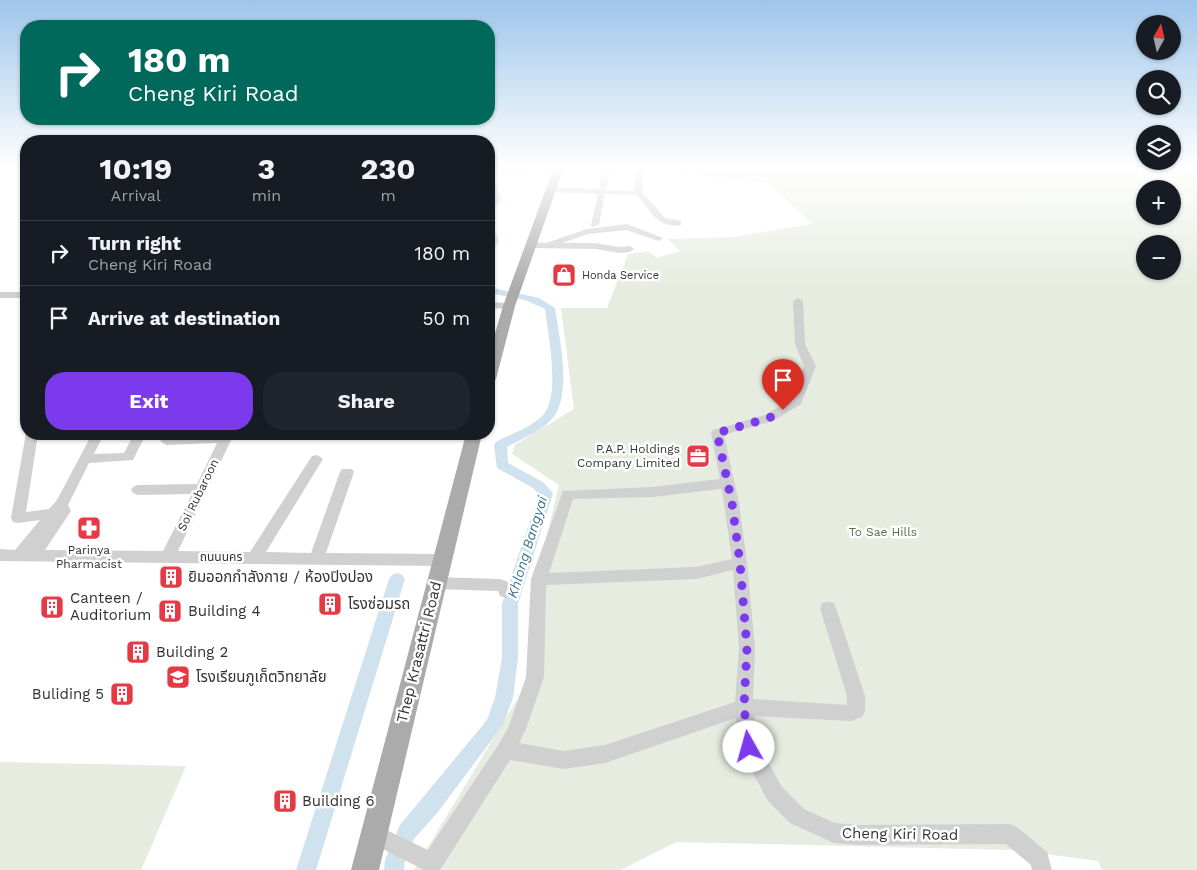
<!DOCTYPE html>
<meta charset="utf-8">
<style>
:root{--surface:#171b24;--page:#20242c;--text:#f1f3f6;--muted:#9ea1a6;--line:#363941;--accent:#7c3aed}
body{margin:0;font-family:"Work Sans","Noto Sans Thai",sans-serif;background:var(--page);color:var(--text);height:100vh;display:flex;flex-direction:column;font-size:19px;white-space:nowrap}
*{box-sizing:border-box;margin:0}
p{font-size:16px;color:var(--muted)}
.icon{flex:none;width:28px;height:28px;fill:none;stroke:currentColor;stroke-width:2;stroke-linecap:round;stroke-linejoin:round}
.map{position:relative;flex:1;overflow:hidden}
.sheet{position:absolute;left:20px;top:135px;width:475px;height:305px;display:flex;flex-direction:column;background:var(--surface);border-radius:20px;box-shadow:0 1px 4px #0004}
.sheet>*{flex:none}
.guide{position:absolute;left:20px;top:20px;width:475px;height:105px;border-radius:20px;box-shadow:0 1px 4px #0004;background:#00695c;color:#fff;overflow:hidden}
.needle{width:32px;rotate:8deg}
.fabs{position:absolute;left:1136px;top:15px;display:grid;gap:10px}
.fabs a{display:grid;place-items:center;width:45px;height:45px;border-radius:50%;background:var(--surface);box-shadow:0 1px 4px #0004;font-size:25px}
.pin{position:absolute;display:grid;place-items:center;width:42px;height:42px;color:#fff;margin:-51px -21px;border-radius:50% 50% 50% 0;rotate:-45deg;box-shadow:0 0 5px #0007}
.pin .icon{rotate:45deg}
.me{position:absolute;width:55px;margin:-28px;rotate:353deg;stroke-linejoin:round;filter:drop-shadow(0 0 4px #0008)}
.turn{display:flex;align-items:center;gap:18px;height:105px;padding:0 25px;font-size:22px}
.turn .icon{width:65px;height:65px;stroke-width:2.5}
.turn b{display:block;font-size:35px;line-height:42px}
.eta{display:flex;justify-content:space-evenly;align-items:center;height:85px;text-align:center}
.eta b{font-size:30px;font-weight:700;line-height:35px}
.cta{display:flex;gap:10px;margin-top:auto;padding:10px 25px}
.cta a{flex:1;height:58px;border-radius:20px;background:var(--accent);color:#fff;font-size:20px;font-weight:700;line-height:58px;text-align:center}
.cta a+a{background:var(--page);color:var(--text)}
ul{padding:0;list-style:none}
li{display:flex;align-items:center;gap:15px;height:65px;padding:0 25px;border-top:1px solid var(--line)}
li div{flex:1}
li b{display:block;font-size:19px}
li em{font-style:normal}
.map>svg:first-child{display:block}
.green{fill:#e6ecdf;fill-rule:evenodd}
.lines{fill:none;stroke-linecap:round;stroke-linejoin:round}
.canal{fill:#cfe2ee;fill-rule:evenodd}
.minor{fill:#d0d0d0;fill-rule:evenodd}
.major{fill:#ababab;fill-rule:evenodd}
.route{stroke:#7c3aed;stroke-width:9;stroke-dasharray:0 16.2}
.labels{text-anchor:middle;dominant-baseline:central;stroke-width:5;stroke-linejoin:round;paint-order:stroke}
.far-poi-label{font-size:11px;fill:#333;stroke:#fff;text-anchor:start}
.poi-label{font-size:12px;fill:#333;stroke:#fff;text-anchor:end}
.street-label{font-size:12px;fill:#333;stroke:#fff}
.park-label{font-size:12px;fill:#56703f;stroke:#fff}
.water-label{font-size:14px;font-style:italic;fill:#3f7597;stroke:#fff}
.near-poi-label{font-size:15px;fill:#333;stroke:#fff;text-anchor:start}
.near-street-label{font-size:15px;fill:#333;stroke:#fff}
</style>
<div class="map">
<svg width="1197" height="870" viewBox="0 0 1197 870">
<rect width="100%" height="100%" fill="#fff"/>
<path class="green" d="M 672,167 L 1197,167 L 1197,870 L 1102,870 L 1098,861 L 1014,850 L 676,842 L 621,870 L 414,870 L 527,683 L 535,584 L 559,485 L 512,454 L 515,445 L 574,409 L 561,308 L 607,308 L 628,254 L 648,251 L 657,258 L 680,251 L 668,239 L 733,237 L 813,224 L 768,183 L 665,172 ZM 1145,189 L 1172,189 L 1172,216 L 1145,216 ZM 1145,244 L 1172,244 L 1172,271 L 1145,271 Z
M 0,762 L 186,766 L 141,870 L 0,870 Z"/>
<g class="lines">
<path class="canal" d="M 489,168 L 495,172 L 494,180 L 502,200 L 489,212 L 489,205 L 494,200 L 489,186 Z
M 489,230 L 495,233 L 499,241 L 492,250 L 489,251 L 491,241 Z
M 489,287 L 539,298 L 555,308 C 559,338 574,398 550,421 C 539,433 521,439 507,447 L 508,463 L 543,482 L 553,493 L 518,604 L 518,658 L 513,698 L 503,725 L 437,813 L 414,839 L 405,860 L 404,870 L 384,870 L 385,860 L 400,825 L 487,720 L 495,698 L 502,658 L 502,604 L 539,494 L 533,488 L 497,468 L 494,445 L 496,442 C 510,434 531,428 543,415 C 561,396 548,334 545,309 L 525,300 L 489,293 Z
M 397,573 L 402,575 L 405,579 L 316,870 L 296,870 L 389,579 L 392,575 Z"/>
<path class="minor" d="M 489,167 L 562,167 L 563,168 L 559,170 L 489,171 Z
M 603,167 L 611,167 L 606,190 L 635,191 L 635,167 L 643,167 L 643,193 L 665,218 L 681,221 L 681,225 C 659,229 649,210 637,195 L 605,194 L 599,225 L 592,227 L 591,225 L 598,194 L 552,192 L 548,190 L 552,188 L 599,189 Z
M 627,224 L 663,238 L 659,241 L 626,230 L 588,234 L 562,243 L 596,243 L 619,247 L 630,246 L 634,249 L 630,252 L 619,253 L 596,249 L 530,248 L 526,245 L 530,242 L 546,243 L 587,229 Z
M 0,292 L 26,292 L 26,298 L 0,298 Z
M 798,298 L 803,301 L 805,344 L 816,366 L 801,404 L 773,421 L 724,435 L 739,503 L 747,563 L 755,648 L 753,699 L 847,705 L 847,696 L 820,608 L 822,603 L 828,602 L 834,603 L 836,608 L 865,696 L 865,711 L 862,717 L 851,721 L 754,716 L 758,745 L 782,787 L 804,809 L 835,823 L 860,825 L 1010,824 L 1017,827 L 1047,852 L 1052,870 L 1032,870 L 1031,865 L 1006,844 L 860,845 L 834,843 L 790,823 L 768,801 L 742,753 L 740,747 L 736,718 L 605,763 L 564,769 L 510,760 L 440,870 L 424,870 L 367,841 L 364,834 L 367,827 L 374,824 L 428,850 L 499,744 L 509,726 L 526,677 L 531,579 L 563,491 L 653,487 L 720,479 L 711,433 L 713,430 L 765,415 L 792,399 L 804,366 L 795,344 L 793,301 ZM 720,489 L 722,490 L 732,559 L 696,567 L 549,573 L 573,499 L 653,497 ZM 733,570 L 739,648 L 735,702 L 605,745 L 564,751 L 519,743 L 526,729 L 544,677 L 546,585 L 696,579 Z
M 489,302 L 509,303 L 514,306 L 509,309 L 489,308 Z
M 26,433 L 38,434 L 26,512 L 49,509 L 57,500 L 92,434 L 104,434 L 94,454 L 124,453 L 134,434 L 146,434 L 133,460 L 89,463 L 68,505 L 71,511 L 45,550 L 163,551 L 192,494 L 138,495 L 133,493 L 131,490 L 133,487 L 138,485 L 197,484 L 217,443 L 166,445 L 160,441 L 166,437 L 234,434 L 178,551 L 250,552 L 312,456 L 317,455 L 323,459 L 266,552 L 311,553 L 340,472 L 342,469 L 352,469 L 354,472 L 326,553 L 441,554 L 446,556 L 448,560 L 446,564 L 441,566 L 0,561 L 0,549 L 15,550 L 40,520 L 18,523 L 13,522 L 11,518 Z
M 435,577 L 500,579 L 509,582 L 514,592 L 512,596 L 506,598 L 500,596 L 498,591 L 435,589 L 430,587 L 427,583 L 430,579 Z"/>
<path class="major" d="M 554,167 L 564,167 L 515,306 L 496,379 L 494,382 L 489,383 L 489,354 L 503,306 Z
M 466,434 L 482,434 L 379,870 L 351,870 Z"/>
</g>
<linearGradient id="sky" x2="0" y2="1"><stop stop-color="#9ec6ea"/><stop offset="0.58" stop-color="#fff"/><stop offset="1" stop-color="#fff" stop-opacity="0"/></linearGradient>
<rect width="1197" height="289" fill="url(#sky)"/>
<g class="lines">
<path class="route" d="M 749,747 L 744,707 L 747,648 L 740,563 L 732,503 L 717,433 L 769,418 L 783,410"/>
</g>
<defs>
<g id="shop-square" transform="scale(1.25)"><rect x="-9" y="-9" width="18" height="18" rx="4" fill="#e63946" stroke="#fff"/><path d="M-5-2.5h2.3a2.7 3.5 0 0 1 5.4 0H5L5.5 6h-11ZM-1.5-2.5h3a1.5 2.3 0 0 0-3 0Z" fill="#fff"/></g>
<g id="office-square" transform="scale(1.25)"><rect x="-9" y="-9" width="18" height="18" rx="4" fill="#e63946" stroke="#fff"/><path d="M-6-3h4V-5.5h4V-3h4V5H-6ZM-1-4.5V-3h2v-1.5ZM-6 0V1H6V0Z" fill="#fff"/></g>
<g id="pharmacy-square" transform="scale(1.25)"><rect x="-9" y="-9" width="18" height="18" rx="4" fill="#e63946" stroke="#fff"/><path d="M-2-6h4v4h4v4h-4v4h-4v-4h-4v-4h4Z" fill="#fff"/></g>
<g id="building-square" transform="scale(1.25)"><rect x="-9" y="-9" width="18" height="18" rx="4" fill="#e63946" stroke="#fff"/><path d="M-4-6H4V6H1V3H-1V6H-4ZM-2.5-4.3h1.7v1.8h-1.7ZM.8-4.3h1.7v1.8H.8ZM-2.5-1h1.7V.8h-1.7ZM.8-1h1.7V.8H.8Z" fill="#fff"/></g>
<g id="school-square" transform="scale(1.25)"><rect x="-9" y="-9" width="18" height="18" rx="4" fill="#e63946" stroke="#fff"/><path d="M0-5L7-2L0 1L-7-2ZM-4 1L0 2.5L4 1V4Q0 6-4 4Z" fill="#fff"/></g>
</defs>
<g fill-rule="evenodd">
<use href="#shop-square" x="564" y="275"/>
<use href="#office-square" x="698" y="456"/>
<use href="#pharmacy-square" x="89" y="528"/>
<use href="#building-square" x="171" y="577"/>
<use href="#building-square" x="330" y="604"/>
<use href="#building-square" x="52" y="607"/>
<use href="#building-square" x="170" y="611"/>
<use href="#building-square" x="138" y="652"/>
<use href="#school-square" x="178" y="677"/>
<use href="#building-square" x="122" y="694"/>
<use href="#building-square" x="285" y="801"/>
</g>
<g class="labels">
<g class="far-poi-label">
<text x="582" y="275">Honda Service</text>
</g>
<g class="poi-label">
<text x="680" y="449">P.A.P. Holdings<tspan x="680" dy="14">Company Limited</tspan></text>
<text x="89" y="550" text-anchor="middle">Parinya<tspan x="89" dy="14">Pharmacist</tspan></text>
</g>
<g class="street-label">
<text transform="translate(198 495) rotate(-64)">Soi Rubaroon</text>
<text x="221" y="557">ถนนนคร</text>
</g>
<g class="park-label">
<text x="883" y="532">To Sae Hills</text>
</g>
<g class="water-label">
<text transform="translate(527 547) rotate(-73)">Khlong Bangyai</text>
</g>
<g class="near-poi-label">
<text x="188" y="577">ยิมออกกำลังกาย / ห้องปิงปอง</text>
<text x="70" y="598">Canteen /<tspan x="70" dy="17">Auditorium</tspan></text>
<text x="348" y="604">โรงซ่อมรถ</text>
<text x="188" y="611">Building 4</text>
<text x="156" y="652">Building 2</text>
<text x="196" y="677">โรงเรียนภูเก็ตวิทยาลัย</text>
<text x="104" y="694" text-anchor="end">Buliding 5</text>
<text x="302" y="801">Building 6</text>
</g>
<g class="near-street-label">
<text transform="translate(419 652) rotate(-76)">Thep Krasattri Road</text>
<text transform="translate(900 834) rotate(1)">Cheng Kiri Road</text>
</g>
</g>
</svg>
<div class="fabs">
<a><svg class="needle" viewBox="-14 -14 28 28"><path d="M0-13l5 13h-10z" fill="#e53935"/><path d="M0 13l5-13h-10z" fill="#9ea1a6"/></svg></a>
<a><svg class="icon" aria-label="search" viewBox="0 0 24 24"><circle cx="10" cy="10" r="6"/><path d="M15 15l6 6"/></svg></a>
<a><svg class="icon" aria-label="layers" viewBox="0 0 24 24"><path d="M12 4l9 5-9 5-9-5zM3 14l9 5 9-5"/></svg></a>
<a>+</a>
<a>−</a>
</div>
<div class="pin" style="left:783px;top:410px;background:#d93025"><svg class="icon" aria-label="arrive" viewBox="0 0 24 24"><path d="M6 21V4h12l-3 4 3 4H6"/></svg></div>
<svg class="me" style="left:749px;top:747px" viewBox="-20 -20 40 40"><circle r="19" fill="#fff"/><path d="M0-13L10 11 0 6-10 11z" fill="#7c3aed"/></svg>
<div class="guide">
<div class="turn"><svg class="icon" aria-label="right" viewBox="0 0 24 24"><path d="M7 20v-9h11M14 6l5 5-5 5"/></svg><div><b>180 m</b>Cheng Kiri Road</div></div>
</div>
<section class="sheet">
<div class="eta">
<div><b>10:19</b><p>Arrival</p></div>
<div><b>3</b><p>min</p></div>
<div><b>230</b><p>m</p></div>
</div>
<ul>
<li><svg class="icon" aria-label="right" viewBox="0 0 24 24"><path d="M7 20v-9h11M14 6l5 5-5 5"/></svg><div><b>Turn right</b><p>Cheng Kiri Road</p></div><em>180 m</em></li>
<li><svg class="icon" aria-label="arrive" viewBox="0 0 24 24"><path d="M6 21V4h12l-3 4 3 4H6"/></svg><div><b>Arrive at destination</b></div><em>50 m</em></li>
</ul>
<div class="cta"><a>Exit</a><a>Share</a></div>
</section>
</div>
